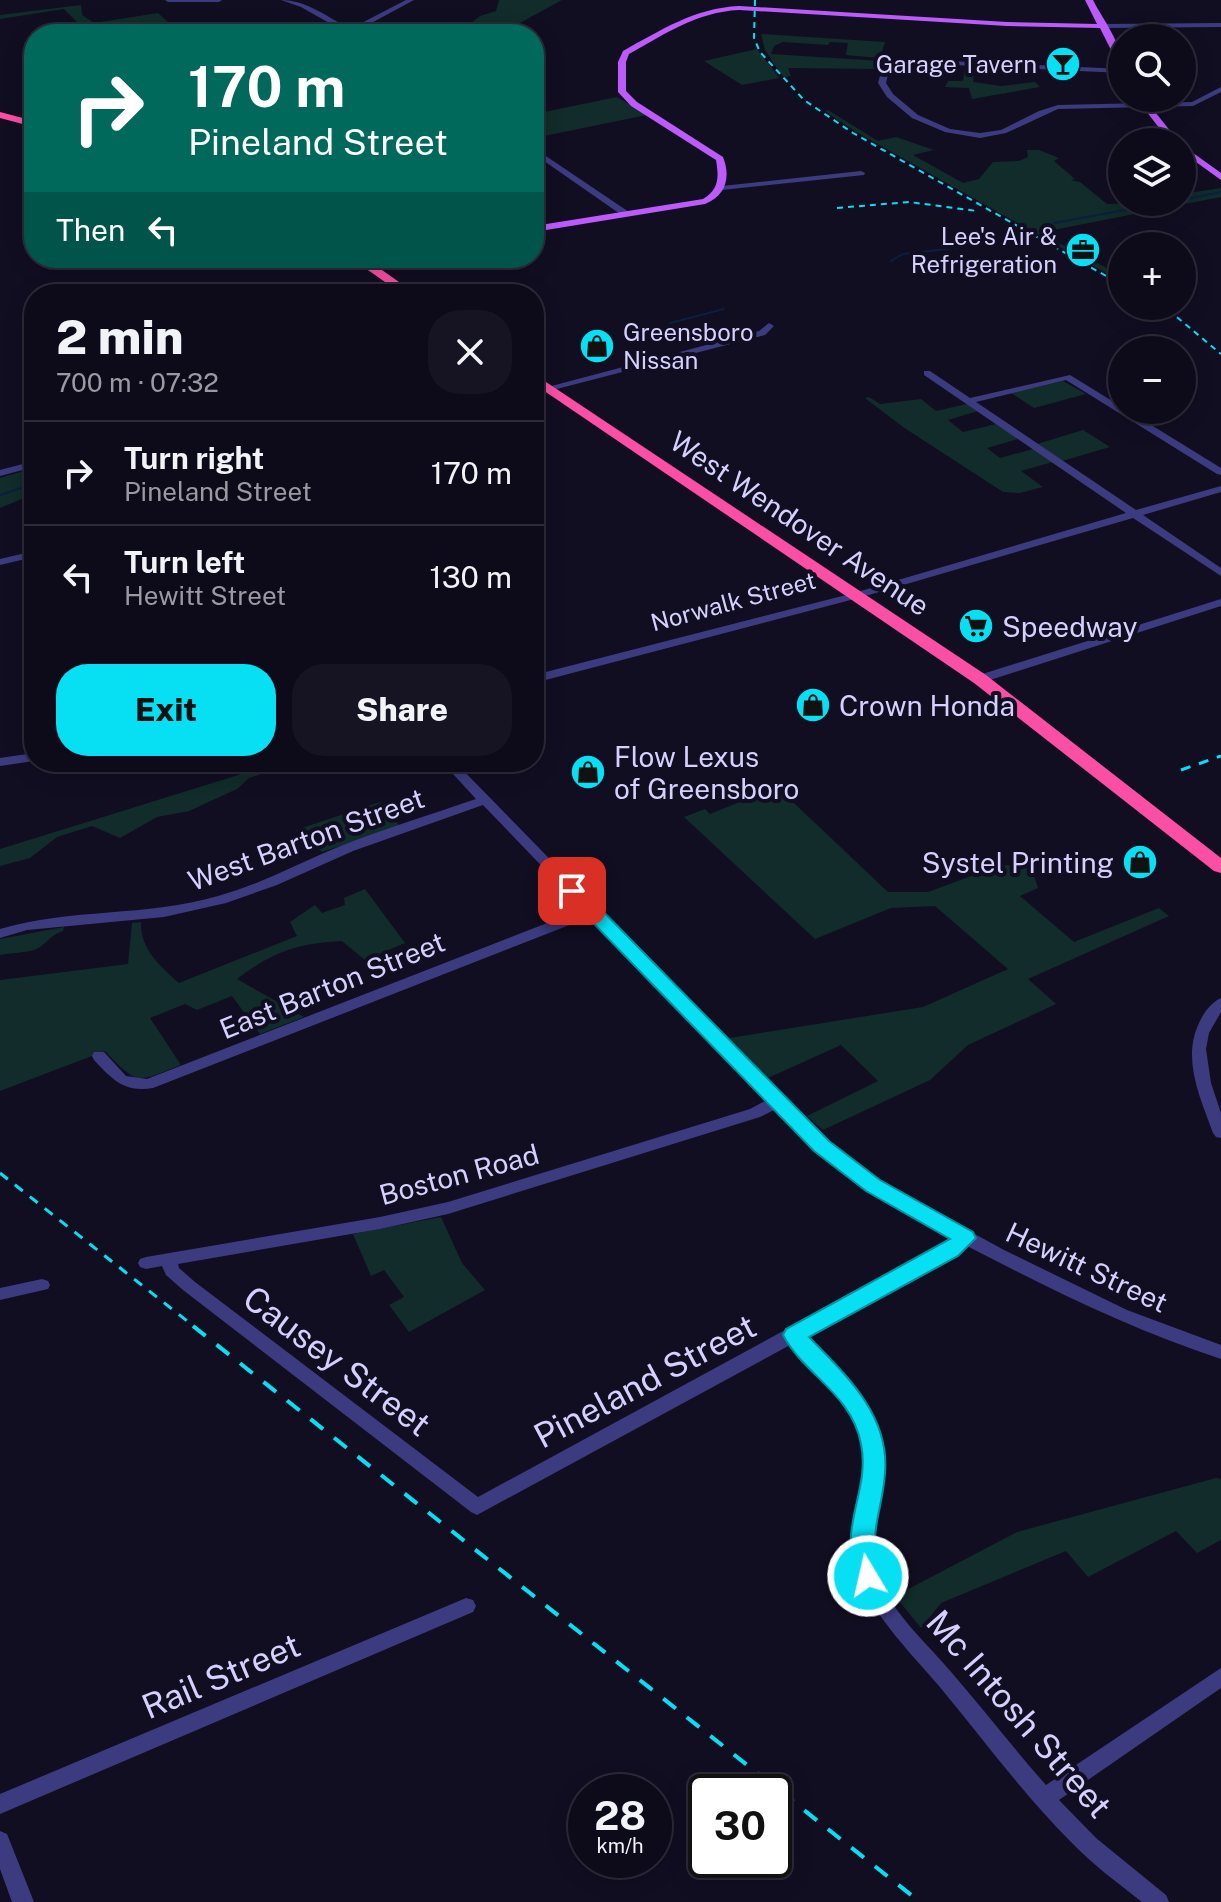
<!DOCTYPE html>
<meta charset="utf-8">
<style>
:root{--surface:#0d0a1a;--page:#161323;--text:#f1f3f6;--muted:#9a9aa2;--line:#2d2b39;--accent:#07e0f3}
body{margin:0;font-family:"Public Sans",sans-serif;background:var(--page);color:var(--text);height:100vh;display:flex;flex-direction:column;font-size:30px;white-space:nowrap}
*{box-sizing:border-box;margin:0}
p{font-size:26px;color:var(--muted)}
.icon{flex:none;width:44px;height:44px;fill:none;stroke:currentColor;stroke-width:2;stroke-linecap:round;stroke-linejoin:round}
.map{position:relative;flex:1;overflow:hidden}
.side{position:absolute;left:24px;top:284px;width:520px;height:488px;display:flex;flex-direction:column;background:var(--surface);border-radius:32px;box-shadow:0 4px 20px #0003,0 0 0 2px var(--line)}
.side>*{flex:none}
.hud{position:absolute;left:24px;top:24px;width:520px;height:244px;border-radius:32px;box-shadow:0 4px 20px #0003,0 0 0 2px var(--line);background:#00695c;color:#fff;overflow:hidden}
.fabs{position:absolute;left:1108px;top:24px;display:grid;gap:16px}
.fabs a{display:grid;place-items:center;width:88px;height:88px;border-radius:50%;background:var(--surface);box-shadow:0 4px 20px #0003,0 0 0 2px var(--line);font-size:40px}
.speed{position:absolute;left:568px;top:1774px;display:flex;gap:16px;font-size:40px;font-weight:700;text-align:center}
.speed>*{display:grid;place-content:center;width:104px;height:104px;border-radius:50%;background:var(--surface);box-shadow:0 4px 20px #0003,0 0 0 2px var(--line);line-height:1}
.speed small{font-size:20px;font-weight:400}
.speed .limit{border:4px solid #111;border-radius:12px;background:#fff;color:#111}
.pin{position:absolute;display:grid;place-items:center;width:68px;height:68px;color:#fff;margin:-34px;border-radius:16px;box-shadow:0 4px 12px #0006}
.me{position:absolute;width:88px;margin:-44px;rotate:351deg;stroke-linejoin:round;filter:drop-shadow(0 0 6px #0008)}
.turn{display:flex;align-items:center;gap:28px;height:168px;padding:0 32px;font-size:36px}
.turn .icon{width:104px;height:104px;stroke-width:2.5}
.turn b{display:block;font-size:56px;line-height:68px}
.then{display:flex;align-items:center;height:76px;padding:0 32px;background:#0003;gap:16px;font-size:30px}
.round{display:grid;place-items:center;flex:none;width:84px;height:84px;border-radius:32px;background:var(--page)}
.head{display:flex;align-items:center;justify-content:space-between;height:136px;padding:0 32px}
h1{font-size:48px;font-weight:800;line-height:60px}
.primary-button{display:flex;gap:16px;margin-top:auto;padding:16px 32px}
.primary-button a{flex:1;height:92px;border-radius:32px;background:var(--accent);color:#111;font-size:32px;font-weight:800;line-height:92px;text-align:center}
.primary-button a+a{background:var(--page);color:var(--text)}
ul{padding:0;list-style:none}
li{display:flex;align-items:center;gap:24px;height:104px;padding:0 32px;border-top:2px solid var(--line)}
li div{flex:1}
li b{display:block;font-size:30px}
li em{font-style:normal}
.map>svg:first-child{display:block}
.green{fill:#112c2a}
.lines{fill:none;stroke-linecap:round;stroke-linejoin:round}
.stream{stroke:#0b1f3e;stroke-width:2}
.minor{fill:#3c3b7f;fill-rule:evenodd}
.major{fill:#bc5bfa;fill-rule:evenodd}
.highway{fill:#fa4fa4;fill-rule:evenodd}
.rail-far2{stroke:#07e0f3;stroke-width:2;stroke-dasharray:6 5;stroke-linecap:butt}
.rail-far1{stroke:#07e0f3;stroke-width:3;stroke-dasharray:10 9;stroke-linecap:butt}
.rail{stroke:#07e0f3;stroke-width:4;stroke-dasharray:16 14;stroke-linecap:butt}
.route{fill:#07e0f3;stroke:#05929e;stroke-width:2}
.labels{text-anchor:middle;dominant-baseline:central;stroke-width:8;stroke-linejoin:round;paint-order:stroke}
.far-poi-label{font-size:24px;fill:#d5d0fe;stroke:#110e22;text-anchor:end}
.far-street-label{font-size:24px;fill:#d5d0fe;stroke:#110e22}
.street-label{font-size:28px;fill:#d5d0fe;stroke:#110e22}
.poi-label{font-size:28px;fill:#d5d0fe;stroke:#110e22;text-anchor:start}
.near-street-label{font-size:34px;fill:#d5d0fe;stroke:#110e22}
</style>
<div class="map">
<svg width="1221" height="1902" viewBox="0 0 1221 1902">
<rect width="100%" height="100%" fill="#110e22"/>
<path class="green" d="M 499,0 L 562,0 L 518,24 L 523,34 L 467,34 L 468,26 L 480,16 L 496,11 Z
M 81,5 L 82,15 L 94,23 L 158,13 L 172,26 L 200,22 L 211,34 L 93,34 L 93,30 L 81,26 L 64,9 L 0,19 L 0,15 Z
M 761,34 L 885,42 L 880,58 L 846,55 L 848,43 L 830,42 L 828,45 L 783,42 L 774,46 L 771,54 L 881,61 L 879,69 L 788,68 L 791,76 L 783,77 L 765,50 Z
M 757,49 L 779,78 L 742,85 L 704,61 Z
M 965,67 L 975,67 L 973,82 L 1001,86 L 1035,82 L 1040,87 L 972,99 L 969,88 L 945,87 L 948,81 L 963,81 Z
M 617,97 L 647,115 L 534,138 L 534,114 Z
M 828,110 L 878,141 L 896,137 L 934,150 L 913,155 L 963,183 L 979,179 L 993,162 L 1019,161 L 1028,157 L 1027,150 L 1039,150 L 1059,158 L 1054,161 L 1075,179 L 1071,180 L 1080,182 L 1107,204 L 1182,202 L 1182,194 L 1221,188 L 1221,197 L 1053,230 L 1051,239 L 1122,276 L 1122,282 L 853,130 L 825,111 Z
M 1063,381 L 1086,394 L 1034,408 L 1011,393 Z
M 869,397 L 880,404 L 921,399 L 936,411 L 967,404 L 978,411 L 948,420 L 963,432 L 996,424 L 1018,439 L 987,448 L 1000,458 L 1033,449 L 1053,462 L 1021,471 L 1043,487 L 1020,493 L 1003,492 L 903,427 L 865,398 Z
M 1083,430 L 1110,447 L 1062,461 L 1037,444 Z
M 34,468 L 34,494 L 0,508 L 0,478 Z
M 280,762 L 300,762 L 249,778 L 237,789 L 189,811 L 157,817 L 120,838 L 92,826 L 57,837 L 30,858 L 0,866 L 0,849 Z
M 777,787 L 888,892 L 928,892 L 998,866 L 1030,863 L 1038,888 L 1020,896 L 1074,942 L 1159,908 L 1169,916 L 1028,979 L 1056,1004 L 968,1045 L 930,1080 L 823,1130 L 807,1116 L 878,1081 L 841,1045 L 768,1078 L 729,1038 L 923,1007 L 1008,969 L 935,906 L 891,908 L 815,939 L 684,817 L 705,809 L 710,814 Z
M 380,802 L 400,826 L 322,852 L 296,830 Z
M 365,889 L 405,943 L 365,960 L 342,941 C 295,944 275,951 237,979 L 304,1017 L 260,1034 L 232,996 L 197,1010 L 185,1004 L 150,1018 L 181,1065 C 137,1082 139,1087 105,1051 L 0,1091 L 0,980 L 128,964 L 132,923 L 141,922 C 140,949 160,966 179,983 L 297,936 L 290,922 L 315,905 L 322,913 L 345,905 L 344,898 Z
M 64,927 L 63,931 C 48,936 46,946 34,950 C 24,953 11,953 0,955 L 0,939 Z
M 441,1217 L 462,1263 L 485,1290 L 409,1332 L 389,1305 L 404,1297 L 384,1270 L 371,1276 L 353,1234 Z
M 1216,1478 L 1221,1479 L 1221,1540 L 1197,1553 L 1176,1531 L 1088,1577 L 1066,1551 L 941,1603 L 921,1628 L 895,1596 L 1017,1532 Z"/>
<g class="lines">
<path class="stream" d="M 1182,200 L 1221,192
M 1054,223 L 1169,202
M 891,261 L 903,254 L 964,247 L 998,236
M 670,323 L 724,309
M 0,495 L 34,484"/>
<path class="minor" d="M 165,0 L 222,0 L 219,2 L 168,2 Z
M 281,0 C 306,0 328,17 350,29 L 406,0 L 414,0 L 351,34 L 343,34 L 345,32 L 301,7 Z
M 1221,23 L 1221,27 L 1104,28 L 1101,26 L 1104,24 Z
M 885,58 L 1122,69 L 1122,73 L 891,62 L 886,83 L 893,94 L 918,115 L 950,129 L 980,133 L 1001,130 L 1039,111 L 1058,105 L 1192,102 L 1221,87 L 1221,92 L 1193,106 L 1058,109 L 1006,133 L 980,138 L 945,132 L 912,118 L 887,97 L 878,83 Z
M 534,148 L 629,212 L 629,216 L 623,216 L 534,154 Z
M 861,171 L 865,173 L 864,175 L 722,190 L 718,188 L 722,186 Z
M 769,323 L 774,326 L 765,335 L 549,391 L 544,388 L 759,331 Z
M 924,371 L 930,371 L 970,398 L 1070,375 L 1122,407 L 1122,410 L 1127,410 L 1221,468 L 1221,475 L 1217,474 L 1066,380 L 976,402 L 1136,510 L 1221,486 L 1221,492 L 1143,515 L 1221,568 L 1221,576 L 1133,518 L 862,597 L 534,683 L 534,675 L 854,593 L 1126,513 L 924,375 Z
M 34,461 L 34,467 L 0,476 L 0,470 Z
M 34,551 L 34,557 L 0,565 L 0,559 Z
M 1221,599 L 1221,606 L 984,682 L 976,682 L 974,679 L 976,676 Z
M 34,753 L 34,761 L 0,766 L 0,758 Z
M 442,762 L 455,762 L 826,1142 L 900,1193 L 1004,1250 L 1127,1310 L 1221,1345 L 1221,1359 C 1132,1330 1050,1289 967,1246 L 956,1254 L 806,1336 C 844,1376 891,1421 881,1481 C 876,1513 865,1545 878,1577 C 893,1614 927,1643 952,1673 C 984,1710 1014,1749 1046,1785 L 1221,1668 L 1221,1688 L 1059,1800 L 1096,1838 L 1166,1895 L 1169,1902 L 1142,1902 C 1118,1883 1093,1865 1072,1843 C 1023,1794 983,1739 939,1686 C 910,1652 877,1620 860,1579 C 846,1544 860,1512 864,1477 C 871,1421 828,1381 792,1344 L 477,1515 L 471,1512 L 183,1290 L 166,1275 L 162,1266 L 146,1269 L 140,1267 L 138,1263 L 140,1259 L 146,1257 L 380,1217 L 448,1202 L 750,1109 L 767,1100 L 590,917 L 153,1088 C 124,1093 112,1079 94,1060 L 92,1056 L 94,1052 L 104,1052 L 126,1076 L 147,1079 L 583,909 L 483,805 L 353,851 L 277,885 L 226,903 L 164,917 L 27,930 L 0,938 L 0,929 C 70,908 147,917 218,896 C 262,884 301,862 343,845 C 387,828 432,814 476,799 ZM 776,1109 C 789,1122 801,1137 815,1150 C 856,1185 907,1213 954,1238 L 478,1497 L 195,1282 L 179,1268 L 178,1264 L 380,1229 L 448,1214 L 760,1117 Z
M 1221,998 L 1221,1012 L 1209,1033 L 1206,1049 L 1211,1083 L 1221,1113 L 1221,1138 L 1216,1137 L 1213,1133 C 1200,1097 1181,1058 1200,1021 C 1204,1012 1212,1002 1221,998 Z
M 42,1279 L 48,1281 L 50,1285 L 48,1289 L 0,1300 L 0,1288 Z
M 466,1598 L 473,1600 L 476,1606 L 473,1612 L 0,1814 L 0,1794 Z
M 0,1831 L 7,1834 L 34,1902 L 12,1902 L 0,1869 Z"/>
<path class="major" d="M 1085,0 L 1093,0 C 1103,20 1122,43 1122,66 L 1118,64 L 1100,28 L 1007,26 L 739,10 C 697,12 665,34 629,54 L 626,62 L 626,91 L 637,102 L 723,157 C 731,177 726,196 705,204 L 534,232 L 534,226 L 703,199 C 719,190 719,177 716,160 L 631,106 L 618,92 L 618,62 L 623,51 C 661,30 695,8 739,6 L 1007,22 L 1097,24 Z
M 1136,98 L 1144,98 L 1179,142 L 1170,142 Z
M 1182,145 L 1221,173 L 1221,180 L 1182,152 Z"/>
<path class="highway" d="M 0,112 L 34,121 L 34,127 L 0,118 Z
M 351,258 L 365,258 L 416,294 L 402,294 Z
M 534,374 L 986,675 L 1221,858 L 1221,873 L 1214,871 L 974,683 L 534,384 Z"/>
<path class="rail-far2" d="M 755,0 L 754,38 L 760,52 L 804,100 L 853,133 L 1122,285
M 837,208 L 909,202 L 977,211
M 1158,306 L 1178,318 L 1221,354"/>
<path class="rail-far1" d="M 1181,770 L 1221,756
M 0,1173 L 196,1328"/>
<path class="rail" d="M 193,1326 L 920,1902"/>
</g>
<path class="route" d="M 572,885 L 579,887 L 829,1141 L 880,1180 L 973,1232 L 976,1238 L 958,1256 L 809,1337 C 846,1375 890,1415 885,1473 C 882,1516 867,1529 881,1576 L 877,1584 L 868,1587 L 860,1584 C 834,1531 871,1493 861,1444 C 852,1394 804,1375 783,1335 L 786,1329 L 950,1239 L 866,1191 L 814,1151 L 566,895 L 564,891 Z"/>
<defs>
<g id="bar-disc" transform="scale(1.8)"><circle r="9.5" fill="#07e0f3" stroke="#110e22"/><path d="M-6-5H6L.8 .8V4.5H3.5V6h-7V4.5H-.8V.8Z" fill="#111"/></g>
<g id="office-disc" transform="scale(1.8)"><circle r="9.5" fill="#07e0f3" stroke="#110e22"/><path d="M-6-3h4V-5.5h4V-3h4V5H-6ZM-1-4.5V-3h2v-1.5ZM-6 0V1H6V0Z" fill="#111"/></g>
<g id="shop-disc" transform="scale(1.8)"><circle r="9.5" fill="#07e0f3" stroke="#110e22"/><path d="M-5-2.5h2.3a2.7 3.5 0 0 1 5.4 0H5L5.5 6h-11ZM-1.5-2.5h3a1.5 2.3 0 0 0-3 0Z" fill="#111"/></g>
<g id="supermarket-disc" transform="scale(1.8)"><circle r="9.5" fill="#07e0f3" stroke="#110e22"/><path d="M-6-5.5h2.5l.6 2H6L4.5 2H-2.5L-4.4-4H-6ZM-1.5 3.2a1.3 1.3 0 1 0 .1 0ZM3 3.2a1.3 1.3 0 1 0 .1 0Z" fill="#111"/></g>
</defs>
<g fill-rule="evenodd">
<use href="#bar-disc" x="1063" y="64"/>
<use href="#office-disc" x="1083" y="250"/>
<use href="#shop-disc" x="597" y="346"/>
<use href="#supermarket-disc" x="976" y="626"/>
<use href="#shop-disc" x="813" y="705"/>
<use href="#shop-disc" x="588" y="772"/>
<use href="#shop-disc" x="1140" y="862"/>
</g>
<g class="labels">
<g class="far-poi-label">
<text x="1037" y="64">Garage Tavern</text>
<text x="1057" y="236">Lee's Air &amp;<tspan x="1057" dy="28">Refrigeration</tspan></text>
<text x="623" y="332" text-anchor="start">Greensboro<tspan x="623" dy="28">Nissan</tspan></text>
</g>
<g class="far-street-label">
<text transform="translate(733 601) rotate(-15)">Norwalk Street</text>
</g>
<g class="street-label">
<text transform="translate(800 523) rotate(34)">West Wendover Avenue</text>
<text transform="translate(306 839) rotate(-20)">West Barton Street</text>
<text transform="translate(332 985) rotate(-22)">East Barton Street</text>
<text transform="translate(459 1174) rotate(-15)">Boston Road</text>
<text transform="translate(1087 1267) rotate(25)">Hewitt Street</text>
</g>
<g class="poi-label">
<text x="1002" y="626">Speedway</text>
<text x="839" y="705">Crown Honda</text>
<text x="614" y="756">Flow Lexus<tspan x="614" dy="32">of Greensboro</tspan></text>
<text x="1114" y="862" text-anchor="end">Systel Printing</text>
</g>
<g class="near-street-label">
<text transform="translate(337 1361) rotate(37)">Causey Street</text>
<text transform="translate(645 1381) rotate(-28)">Pineland Street</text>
<text transform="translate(221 1676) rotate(-23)">Rail Street</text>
<text transform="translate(1019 1714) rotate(49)">Mc Intosh Street</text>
</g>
</g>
</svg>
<div class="fabs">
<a><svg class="icon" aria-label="search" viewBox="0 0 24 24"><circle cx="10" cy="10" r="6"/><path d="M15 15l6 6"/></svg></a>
<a><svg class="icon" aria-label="layers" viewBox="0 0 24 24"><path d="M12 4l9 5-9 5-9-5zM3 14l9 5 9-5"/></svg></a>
<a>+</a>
<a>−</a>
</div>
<div class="speed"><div>28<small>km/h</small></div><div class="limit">30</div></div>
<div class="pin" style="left:572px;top:891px;background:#d93025"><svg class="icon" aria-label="arrive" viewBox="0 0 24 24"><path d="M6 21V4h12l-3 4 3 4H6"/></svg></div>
<svg class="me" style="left:868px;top:1576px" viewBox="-20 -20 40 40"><circle r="17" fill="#07e0f3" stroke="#fff" stroke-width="3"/><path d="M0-11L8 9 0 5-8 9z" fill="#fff"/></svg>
<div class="hud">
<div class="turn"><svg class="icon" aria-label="right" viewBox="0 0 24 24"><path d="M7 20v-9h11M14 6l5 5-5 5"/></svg><div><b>170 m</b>Pineland Street</div></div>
<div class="then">Then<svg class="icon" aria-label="left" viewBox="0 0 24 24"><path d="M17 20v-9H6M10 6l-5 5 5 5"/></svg></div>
</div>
<section class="side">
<div class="head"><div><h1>2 min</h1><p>700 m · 07:32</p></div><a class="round"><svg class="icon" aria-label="close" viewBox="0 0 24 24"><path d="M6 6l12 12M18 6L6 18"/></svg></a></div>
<ul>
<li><svg class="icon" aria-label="right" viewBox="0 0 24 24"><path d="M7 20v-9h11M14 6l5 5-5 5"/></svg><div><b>Turn right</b><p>Pineland Street</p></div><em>170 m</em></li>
<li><svg class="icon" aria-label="left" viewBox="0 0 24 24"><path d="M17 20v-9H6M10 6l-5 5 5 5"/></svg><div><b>Turn left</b><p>Hewitt Street</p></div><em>130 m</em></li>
</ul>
<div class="primary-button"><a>Exit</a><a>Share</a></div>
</section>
</div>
